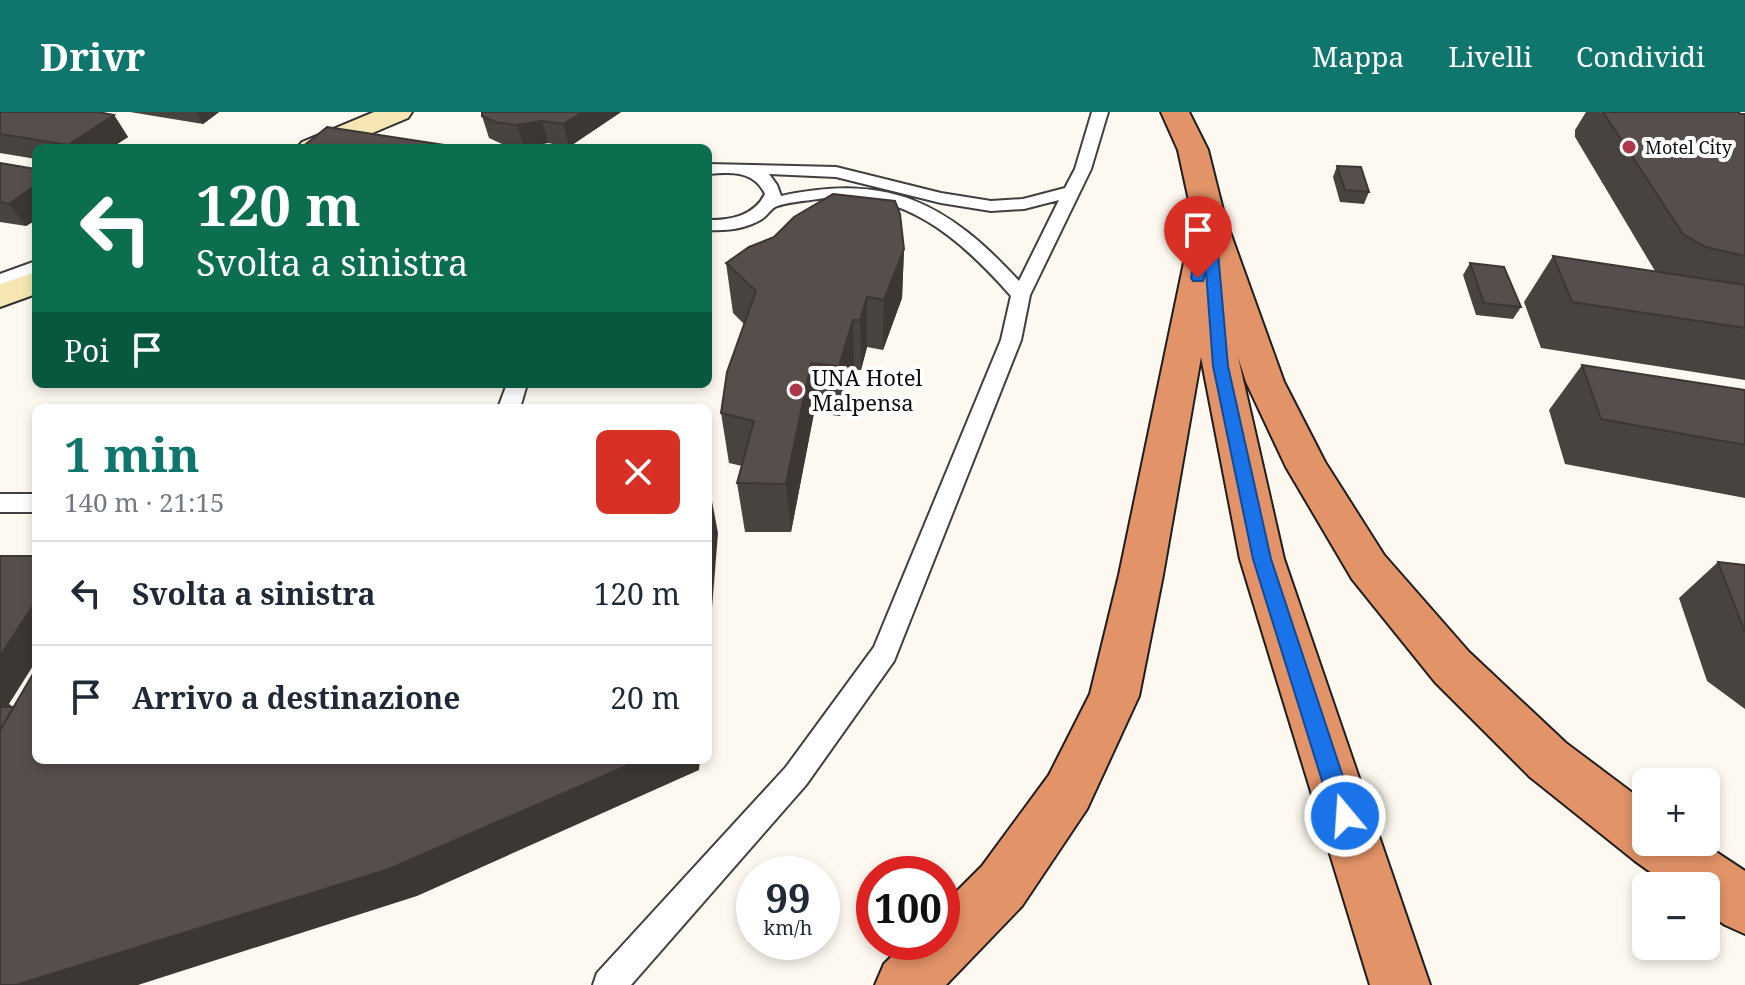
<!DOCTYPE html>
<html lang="it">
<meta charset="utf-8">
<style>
:root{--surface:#fff;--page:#f6f6f7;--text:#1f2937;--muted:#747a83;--line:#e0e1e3;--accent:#0f766e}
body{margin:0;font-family:"Noto Serif",serif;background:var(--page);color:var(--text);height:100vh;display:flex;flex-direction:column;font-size:30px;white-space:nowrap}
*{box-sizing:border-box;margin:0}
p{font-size:26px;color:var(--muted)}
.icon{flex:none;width:44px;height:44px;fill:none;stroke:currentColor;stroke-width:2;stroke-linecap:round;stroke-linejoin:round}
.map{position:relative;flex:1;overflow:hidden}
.details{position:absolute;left:32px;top:292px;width:680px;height:360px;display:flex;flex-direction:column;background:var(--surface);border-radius:12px;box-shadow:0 4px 12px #0003}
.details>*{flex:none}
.guide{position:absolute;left:32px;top:32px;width:680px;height:244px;border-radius:12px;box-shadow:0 4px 12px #0003;background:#0b6e4f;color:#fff;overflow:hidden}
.fabs{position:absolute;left:1632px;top:656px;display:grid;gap:16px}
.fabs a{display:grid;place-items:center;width:88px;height:88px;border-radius:12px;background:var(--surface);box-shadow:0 4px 12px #0003;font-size:40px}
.speed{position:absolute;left:736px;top:744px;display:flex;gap:16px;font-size:40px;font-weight:700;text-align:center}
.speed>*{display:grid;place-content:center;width:104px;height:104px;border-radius:50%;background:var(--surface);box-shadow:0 4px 12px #0003;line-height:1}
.speed small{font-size:20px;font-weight:400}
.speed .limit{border:12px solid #d22;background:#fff;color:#111}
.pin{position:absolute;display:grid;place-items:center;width:68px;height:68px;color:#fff;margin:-82px -34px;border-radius:50% 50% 50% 0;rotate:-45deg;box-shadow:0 0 8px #0007}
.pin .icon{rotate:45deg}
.me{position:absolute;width:88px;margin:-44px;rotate:342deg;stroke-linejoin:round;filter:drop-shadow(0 0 6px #0008)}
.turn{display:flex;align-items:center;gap:28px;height:168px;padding:0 32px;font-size:36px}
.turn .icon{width:104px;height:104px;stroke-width:2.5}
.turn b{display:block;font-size:56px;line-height:68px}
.then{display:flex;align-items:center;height:76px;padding:0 32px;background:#0003;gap:16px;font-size:30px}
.round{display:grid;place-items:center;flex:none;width:84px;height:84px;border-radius:12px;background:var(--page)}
.overview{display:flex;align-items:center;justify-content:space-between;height:136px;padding:0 32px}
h1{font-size:48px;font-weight:700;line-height:60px;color:var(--accent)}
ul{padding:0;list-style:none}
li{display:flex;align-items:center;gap:24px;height:104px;padding:0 32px;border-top:2px solid var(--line)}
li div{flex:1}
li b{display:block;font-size:30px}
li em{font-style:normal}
header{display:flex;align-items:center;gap:48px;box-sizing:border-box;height:112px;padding:0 40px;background:var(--accent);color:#fff}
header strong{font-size:38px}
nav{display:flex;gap:44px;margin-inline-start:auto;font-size:28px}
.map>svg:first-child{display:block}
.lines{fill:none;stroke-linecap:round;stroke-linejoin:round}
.service-casing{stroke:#404040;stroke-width:4}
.secondary-casing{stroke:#2f2f2f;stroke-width:4}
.motorway-casing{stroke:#1e1e1e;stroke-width:4}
.service{fill:#fff;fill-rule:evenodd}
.secondary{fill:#f5e6b3;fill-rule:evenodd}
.motorway{fill:#e39368;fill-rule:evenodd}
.wall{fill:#494340}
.shaded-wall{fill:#3c3734}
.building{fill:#554e4b;stroke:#3c3734;stroke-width:2}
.route{fill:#1a73e8;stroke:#114b97;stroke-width:2}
.poi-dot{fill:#ad3649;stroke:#fff;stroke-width:3}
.labels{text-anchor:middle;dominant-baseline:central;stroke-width:8;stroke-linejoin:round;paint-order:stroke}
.far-poi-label{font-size:18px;fill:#0d0d0d;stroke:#fff;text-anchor:start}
.poi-label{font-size:22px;fill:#0d0d0d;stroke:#fff;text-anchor:start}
</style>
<header>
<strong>Drivr</strong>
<nav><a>Mappa</a><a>Livelli</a><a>Condividi</a></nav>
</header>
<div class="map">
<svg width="1745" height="873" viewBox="0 0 1745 873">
<rect width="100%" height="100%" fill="#fdf9f0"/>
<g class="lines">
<g class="service-casing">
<path id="service" d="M 1092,0 L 1108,0 L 1091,57 L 1030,183 L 1021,228 L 894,549 L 806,673 L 631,873 L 593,873 L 597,861 L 786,655 L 874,535 L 1001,228 L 1011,184 C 960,126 901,74 818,87 C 805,89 786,90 775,95 C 770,98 767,104 762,107 C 746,117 726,119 708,118 L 708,108 C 731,108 754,104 765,82 C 754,58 730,60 708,62 L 708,52 L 836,55 L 941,81 L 991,89 L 1023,87 L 1065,76 L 1075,57 ZM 769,62 L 836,65 L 941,91 L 991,99 L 1024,97 L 1059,88 L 1019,169 C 946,90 889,61 781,84 L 777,73 Z
M 36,149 L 36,161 L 0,174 L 0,162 Z
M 507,272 L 527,272 L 520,296 L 498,296 Z
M 0,382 L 36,382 L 36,400 L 0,400 Z"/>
</g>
<g class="secondary-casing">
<path id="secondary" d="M 374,0 L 412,0 L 408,6 L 337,36 L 297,36 L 302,30 Z
M 36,160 L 36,182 L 0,195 L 0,172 Z"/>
</g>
<g class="motorway-casing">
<path id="motorway" d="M 1161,0 L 1189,0 L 1208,38 L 1225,106 L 1284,270 L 1325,350 L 1384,443 L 1469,540 L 1566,631 L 1646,691 L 1646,730 L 1701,730 L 1745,759 L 1745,822 L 1725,813 L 1706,800 L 1706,774 L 1670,774 L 1635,749 L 1530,665 L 1435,570 L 1352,467 L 1286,355 L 1246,270 L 1238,245 L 1284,447 L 1430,873 L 1370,873 L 1240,447 L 1201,245 L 1163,463 L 1139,584 L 1087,697 L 1022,794 L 946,873 L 875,873 L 884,852 L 906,830 L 942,830 L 942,794 L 982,754 L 1049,663 L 1090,582 L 1119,463 L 1193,107 L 1178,38 Z"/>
</g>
<use href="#service" class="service"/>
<use href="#secondary" class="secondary"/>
<use href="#motorway" class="motorway"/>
</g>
<path class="wall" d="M 0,0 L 114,3 L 128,25 L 111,36 L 36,36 L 36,47 L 0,41 Z
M 130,0 L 219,0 L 203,12 Z
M 621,0 L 569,35 L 548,31 L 524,35 L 502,32 L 489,26 L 482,4 Z
M 1586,0 L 1739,0 L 1740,2 L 1745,2 L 1745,268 L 1541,236 L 1524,190 L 1553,144 L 1655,159 L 1575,25 L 1575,18 Z
M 0,51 L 36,57 L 36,108 L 26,114 L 0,110 Z
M 1337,54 L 1369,80 L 1364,92 L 1340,90 L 1333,65 Z
M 904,137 L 902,186 L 883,238 L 867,235 L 861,258 L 854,258 L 840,304 L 814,301 L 791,420 L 745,420 L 737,371 L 742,354 L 729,351 L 721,301 L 744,212 L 733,201 L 726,151 Z
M 1470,151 L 1521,195 L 1513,207 L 1476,203 L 1463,163 Z
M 1582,253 L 1745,278 L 1745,386 L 1565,352 L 1549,298 Z
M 1718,450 L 1745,453 L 1745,597 L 1707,569 L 1679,486 Z"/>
<path class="shaded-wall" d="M 196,0 L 219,0 L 203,12 Z
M 583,0 L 621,0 L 569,35 L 563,12 Z
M 114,3 L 128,25 L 111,36 L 70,36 L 68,33 Z
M 542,9 L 548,31 L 524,35 L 517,13 Z
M 36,73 L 36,108 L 26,114 L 9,92 Z
M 904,137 L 902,186 L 883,238 L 884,188 Z
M 867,185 L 867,235 L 861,258 L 860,208 Z
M 853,208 L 854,258 L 840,304 L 839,254 Z
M 811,251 L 814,301 L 791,420 L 786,372 Z
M 711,384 L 718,421 L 708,546 L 708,420 Z
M 36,489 L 36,549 L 9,592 L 16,597 L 0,601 L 0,544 Z
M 640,648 L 700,648 L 699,658 L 417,784 L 138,873 L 16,873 Z"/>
<path class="building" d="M 0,0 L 98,0 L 114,3 L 68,33 L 0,22 Z
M 482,0 L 583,0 L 563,12 L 542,9 L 517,13 L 495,10 L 482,4 Z
M 1603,0 L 1739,0 L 1740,2 L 1745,2 L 1745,144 L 1706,135 L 1683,122 Z
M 327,15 L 464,36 L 301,36 Z
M 0,51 L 36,57 L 36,73 L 9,92 L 0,90 Z
M 1337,54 L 1361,55 L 1369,80 L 1345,78 Z
M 833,82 L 895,89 L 900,102 L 904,137 L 884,188 L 867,185 L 860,208 L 853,208 L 839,254 L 811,251 L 786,372 L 737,371 L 754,309 L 721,301 L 727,260 L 756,179 L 726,151 L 749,135 L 774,125 L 794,105 Z
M 1553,144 L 1745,173 L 1745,216 L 1572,190 Z
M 1470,151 L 1504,155 L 1521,195 L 1484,191 Z
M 1582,253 L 1745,278 L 1745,333 L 1601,307 Z
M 708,384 L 711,384 L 708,420 Z
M 0,444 L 36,444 L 36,489 L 0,544 Z
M 1718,450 L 1745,453 L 1745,520 Z
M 36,557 L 36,648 L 640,648 L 389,757 L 16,873 L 0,873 L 0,618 Z
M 0,595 L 14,595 L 0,618 Z"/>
<path class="route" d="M 1209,102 L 1215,106 L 1228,254 L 1271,447 L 1356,704 L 1352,712 L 1345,715 L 1337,712 L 1333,704 L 1253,447 L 1213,254 L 1206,159 L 1203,169 L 1193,169 L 1191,166 L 1202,106 Z"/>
<g class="poi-dot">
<circle cx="1629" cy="35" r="8"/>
<circle cx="796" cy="278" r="8"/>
</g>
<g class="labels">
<g class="far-poi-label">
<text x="1645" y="35">Motel City</text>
</g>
<g class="poi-label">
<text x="812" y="265">UNA Hotel<tspan x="812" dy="25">Malpensa</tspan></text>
</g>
</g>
</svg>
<div class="fabs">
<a>+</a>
<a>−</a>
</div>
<div class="speed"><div>99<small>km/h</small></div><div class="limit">100</div></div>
<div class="pin" style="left:1198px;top:166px;background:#d93025"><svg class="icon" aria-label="arrive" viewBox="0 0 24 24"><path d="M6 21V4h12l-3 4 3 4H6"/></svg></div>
<svg class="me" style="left:1345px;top:704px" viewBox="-20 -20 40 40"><circle r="17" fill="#1a73e8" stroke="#fff" stroke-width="3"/><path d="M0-11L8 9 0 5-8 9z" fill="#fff"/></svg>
<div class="guide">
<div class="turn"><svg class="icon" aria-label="left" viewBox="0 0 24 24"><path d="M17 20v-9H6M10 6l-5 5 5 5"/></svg><div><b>120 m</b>Svolta a sinistra</div></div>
<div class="then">Poi<svg class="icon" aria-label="arrive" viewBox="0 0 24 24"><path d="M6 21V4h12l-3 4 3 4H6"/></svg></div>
</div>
<section class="details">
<div class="overview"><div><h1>1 min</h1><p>140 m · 21:15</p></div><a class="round" style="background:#d93025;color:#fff"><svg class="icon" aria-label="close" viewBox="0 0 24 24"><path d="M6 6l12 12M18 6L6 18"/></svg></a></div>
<ul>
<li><svg class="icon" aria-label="left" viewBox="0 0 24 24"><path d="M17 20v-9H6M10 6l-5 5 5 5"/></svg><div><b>Svolta a sinistra</b></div><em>120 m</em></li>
<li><svg class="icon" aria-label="arrive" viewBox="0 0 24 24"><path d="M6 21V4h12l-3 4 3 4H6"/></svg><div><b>Arrivo a destinazione</b></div><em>20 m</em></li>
</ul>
</section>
</div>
